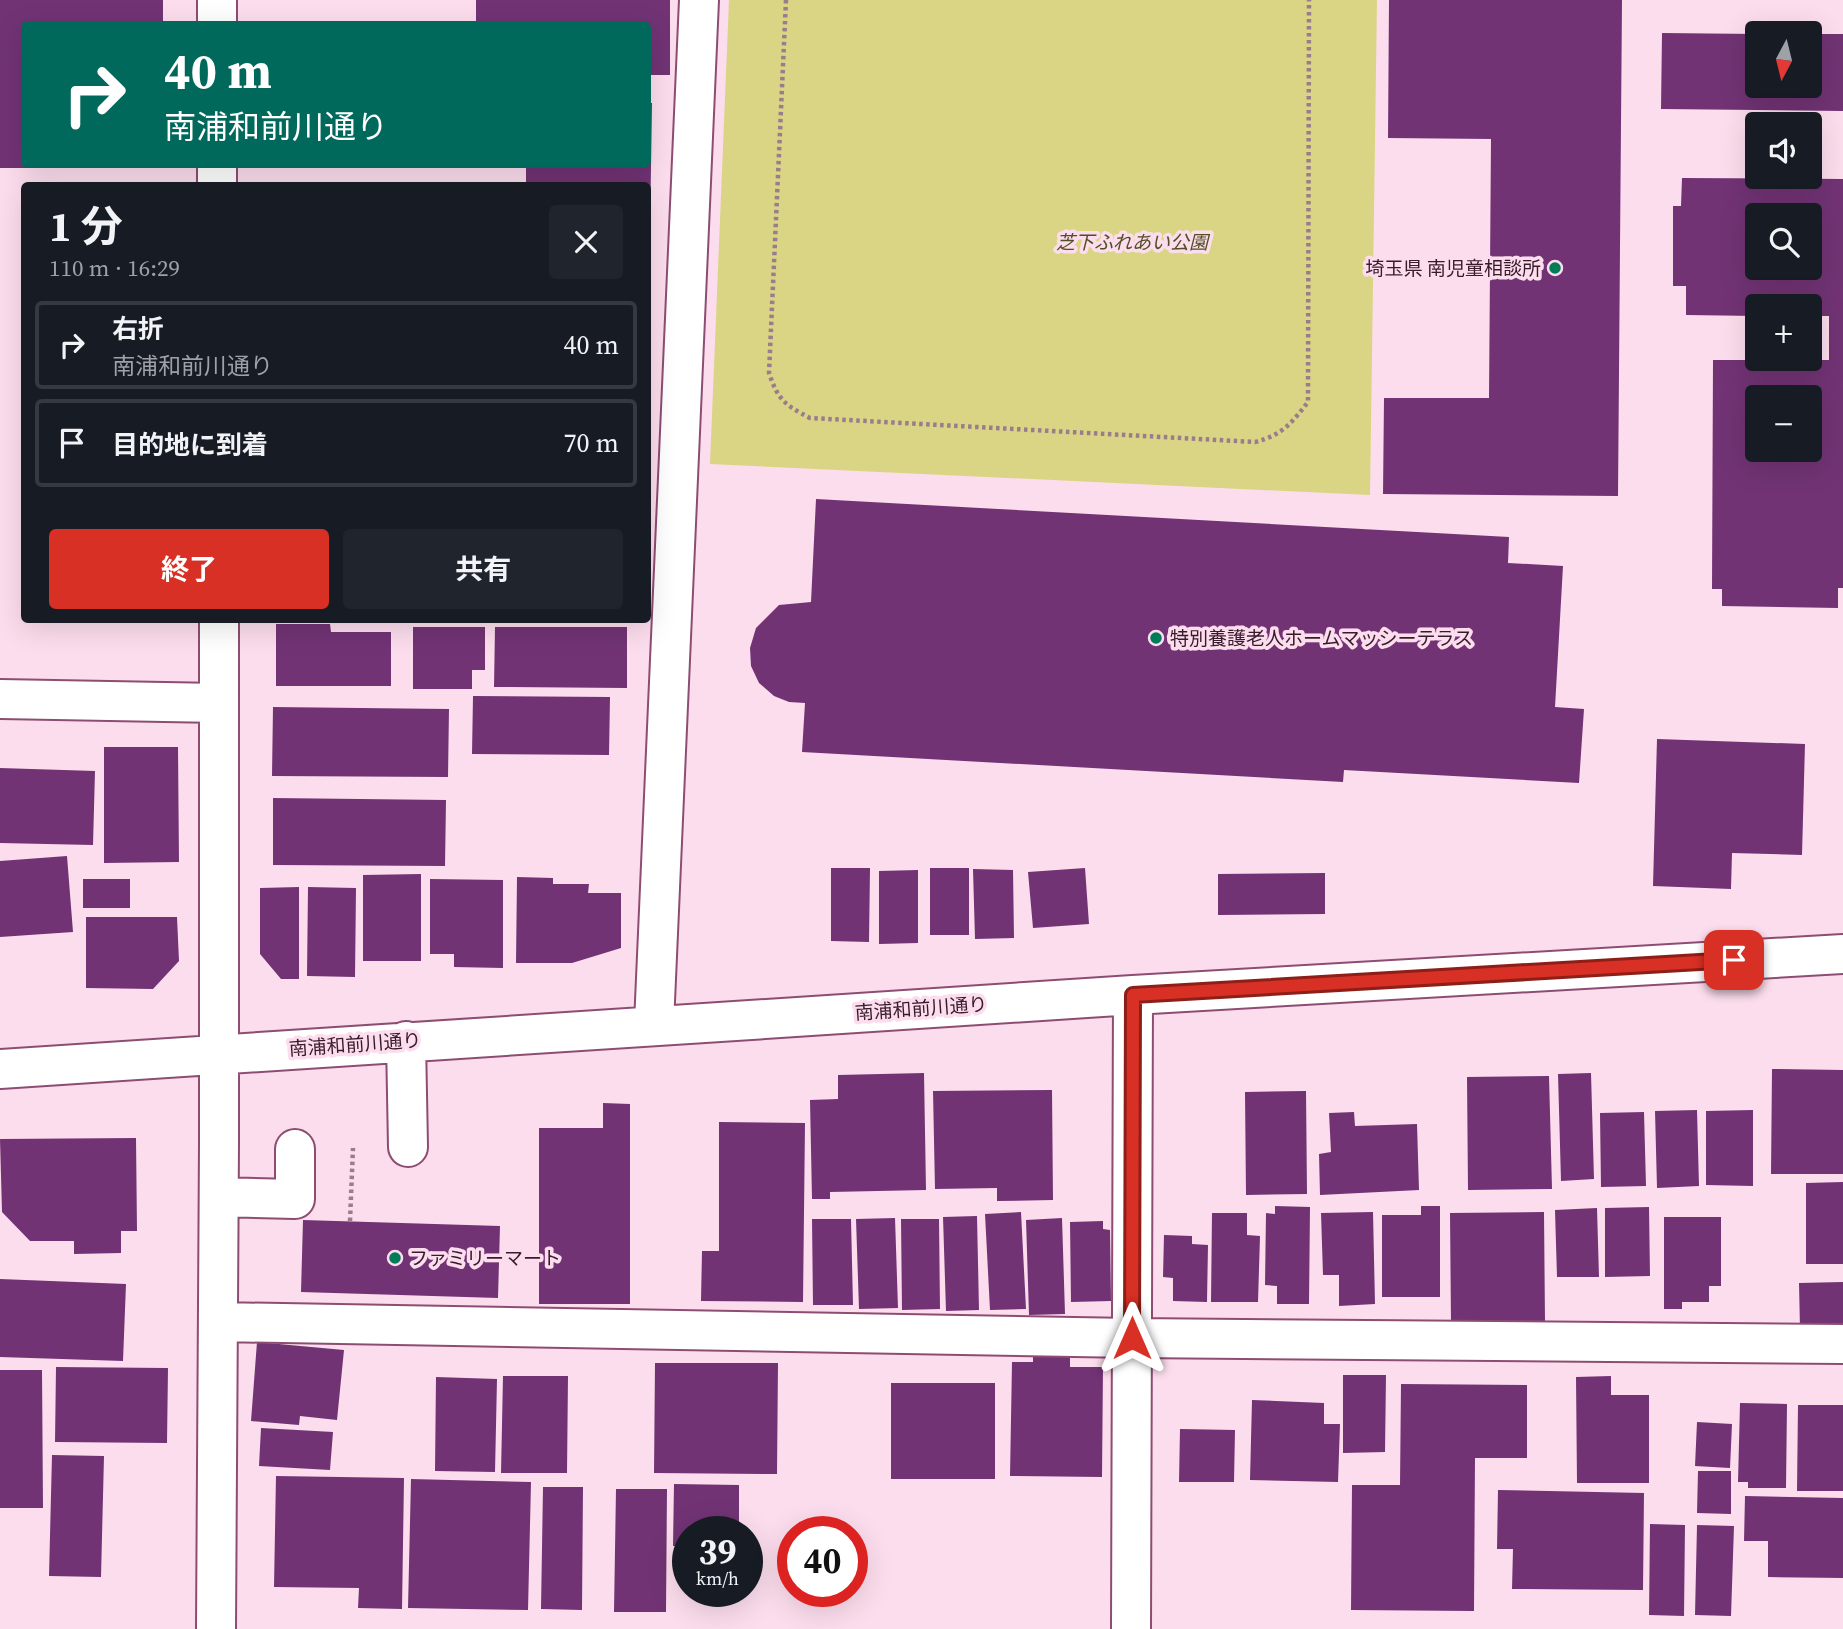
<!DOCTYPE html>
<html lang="ja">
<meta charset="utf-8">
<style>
:root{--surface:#171b24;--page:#20242c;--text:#f1f3f6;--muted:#9ea1a6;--line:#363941;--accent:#d93025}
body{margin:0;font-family:"Source Serif 4","Noto Sans JP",serif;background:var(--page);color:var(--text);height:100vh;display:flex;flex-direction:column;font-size:26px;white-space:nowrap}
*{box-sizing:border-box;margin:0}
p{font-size:23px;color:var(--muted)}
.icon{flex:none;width:38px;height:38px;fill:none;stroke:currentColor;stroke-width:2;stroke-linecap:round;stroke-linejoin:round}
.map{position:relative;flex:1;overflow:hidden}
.details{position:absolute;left:21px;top:182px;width:630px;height:441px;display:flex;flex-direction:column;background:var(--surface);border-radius:7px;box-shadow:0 7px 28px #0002}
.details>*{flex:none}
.hud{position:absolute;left:21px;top:21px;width:630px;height:147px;border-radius:7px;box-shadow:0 7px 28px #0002;background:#00695c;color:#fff;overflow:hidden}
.needle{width:46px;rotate:187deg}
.fabs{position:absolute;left:1745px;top:21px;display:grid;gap:14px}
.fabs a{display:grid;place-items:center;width:77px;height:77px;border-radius:7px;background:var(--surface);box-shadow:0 7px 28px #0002;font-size:35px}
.speed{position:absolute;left:672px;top:1516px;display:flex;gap:14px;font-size:35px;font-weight:700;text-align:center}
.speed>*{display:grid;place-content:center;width:91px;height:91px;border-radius:50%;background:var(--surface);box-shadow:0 7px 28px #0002;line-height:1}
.speed small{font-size:18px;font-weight:400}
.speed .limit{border:10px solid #d22;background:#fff;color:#111}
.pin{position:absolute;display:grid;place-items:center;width:60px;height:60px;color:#fff;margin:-30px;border-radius:14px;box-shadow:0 4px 10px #0006}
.me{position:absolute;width:77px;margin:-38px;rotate:0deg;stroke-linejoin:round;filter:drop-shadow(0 0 5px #0008)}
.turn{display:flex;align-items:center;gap:24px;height:147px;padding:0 28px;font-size:32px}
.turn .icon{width:91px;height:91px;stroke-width:2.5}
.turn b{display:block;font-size:49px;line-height:60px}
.round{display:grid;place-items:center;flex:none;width:74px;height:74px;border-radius:7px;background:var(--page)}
.summary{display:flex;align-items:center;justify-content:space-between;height:119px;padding:0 28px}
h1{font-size:42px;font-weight:700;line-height:52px}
.cta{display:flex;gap:14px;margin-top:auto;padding:14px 28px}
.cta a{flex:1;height:80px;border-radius:7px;background:var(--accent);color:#fff;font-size:28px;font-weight:700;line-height:80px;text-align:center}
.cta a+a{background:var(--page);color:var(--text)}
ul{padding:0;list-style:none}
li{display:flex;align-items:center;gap:21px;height:88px;margin:0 14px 10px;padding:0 14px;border:4px solid var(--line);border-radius:7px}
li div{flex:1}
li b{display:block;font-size:26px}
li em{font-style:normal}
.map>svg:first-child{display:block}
.green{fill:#dad584}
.building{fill:#713374;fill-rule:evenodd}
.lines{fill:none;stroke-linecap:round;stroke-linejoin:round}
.minor-casing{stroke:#8d4d72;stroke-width:42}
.path{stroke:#9a7d8d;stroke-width:4.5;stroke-dasharray:3.5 3.5;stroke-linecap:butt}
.minor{stroke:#fff;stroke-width:38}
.route-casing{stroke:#8d1f18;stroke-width:18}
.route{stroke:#d93025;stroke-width:12}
.poi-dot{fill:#017c59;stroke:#fcdded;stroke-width:2.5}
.labels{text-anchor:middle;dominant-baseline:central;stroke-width:7;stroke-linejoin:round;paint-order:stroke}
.park-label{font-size:19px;font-style:italic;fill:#514e24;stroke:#fcdded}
.poi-label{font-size:19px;fill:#371b2b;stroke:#fcdded;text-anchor:start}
.street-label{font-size:19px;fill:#371b2b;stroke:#fcdded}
</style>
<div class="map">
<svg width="1843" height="1629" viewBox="0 0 1843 1629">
<rect width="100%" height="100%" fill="#fcdded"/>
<path class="green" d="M 729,0 L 1377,0 L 1370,495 L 710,464 Z"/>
<path class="building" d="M 0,0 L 163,0 L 163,24 L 24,24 L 24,164 L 163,164 L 163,168 L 0,168 Z
M 476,0 L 670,0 L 670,75 L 648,75 L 648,24 L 476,24 Z
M 1389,0 L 1622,0 L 1618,496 L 1383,494 L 1384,398 L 1489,398 L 1491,139 L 1388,138 Z
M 1662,33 L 1757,34 L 1757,86 L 1810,86 L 1810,34 L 1843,34 L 1843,111 L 1661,109 Z
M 648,103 L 652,103 L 650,231 L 648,231 L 648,186 L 526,186 L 526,164 L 648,164 Z
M 1682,178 L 1843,179 L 1843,588 L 1838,588 L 1838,608 L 1722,606 L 1722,589 L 1712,589 L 1713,360 L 1829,360 L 1829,316 L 1810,316 L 1810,306 L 1757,306 L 1757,316 L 1686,315 L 1686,286 L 1673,286 L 1673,206 L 1681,206 ZM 1757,215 L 1810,215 L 1810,268 L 1757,268 ZM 1757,397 L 1810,397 L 1810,450 L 1757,450 Z
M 816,499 L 1509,537 L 1508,563 L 1563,566 L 1555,707 L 1584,709 L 1579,783 L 1344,770 L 1343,782 L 802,752 L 805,703 L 789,702 L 774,696 L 759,683 L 751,666 L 750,648 L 756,628 L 779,605 L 811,602 Z
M 276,624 L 330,624 L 331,632 L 391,632 L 391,686 L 276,686 Z
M 413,627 L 485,627 L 485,670 L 472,670 L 472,689 L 413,689 Z
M 495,627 L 627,627 L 627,688 L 494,687 Z
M 473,696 L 610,697 L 609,755 L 472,754 Z
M 273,707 L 449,709 L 448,777 L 272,776 Z
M 1657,739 L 1805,744 L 1802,855 L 1732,853 L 1731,889 L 1653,886 Z
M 104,747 L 178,747 L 179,862 L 104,863 Z
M 0,768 L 95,771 L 93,845 L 0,843 Z
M 273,798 L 446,800 L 445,866 L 273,865 Z
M 67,856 L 73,932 L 0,937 L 0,861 Z
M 831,868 L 870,868 L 869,942 L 831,941 Z
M 930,868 L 969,868 L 969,935 L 930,935 Z
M 1085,868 L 1089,924 L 1033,928 L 1028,872 Z
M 973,869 L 1013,870 L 1014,938 L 975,939 Z
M 918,870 L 918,943 L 879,944 L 879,871 Z
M 1325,873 L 1325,914 L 1218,915 L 1218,874 Z
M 421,874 L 421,961 L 363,961 L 363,875 Z
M 517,877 L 553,878 L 553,884 L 589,884 L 588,893 L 621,893 L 621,948 L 572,963 L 516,963 Z
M 83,879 L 130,879 L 130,908 L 83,908 Z
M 430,879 L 503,880 L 503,968 L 454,967 L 454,954 L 430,954 Z
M 299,887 L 299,979 L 281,979 L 260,954 L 260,888 Z
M 308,887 L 356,888 L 355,977 L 307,976 Z
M 86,917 L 177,917 L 179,961 L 153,989 L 86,988 Z
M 1772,1069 L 1843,1070 L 1843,1174 L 1771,1174 Z
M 924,1073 L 926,1190 L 830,1192 L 830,1199 L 812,1199 L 810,1100 L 838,1099 L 838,1075 Z
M 1591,1073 L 1594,1179 L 1561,1181 L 1558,1074 Z
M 1549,1076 L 1552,1189 L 1468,1190 L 1467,1077 Z
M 1052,1090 L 1053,1200 L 997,1201 L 997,1188 L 935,1189 L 933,1091 Z
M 1306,1091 L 1307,1194 L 1246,1195 L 1245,1092 Z
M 603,1103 L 630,1104 L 630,1304 L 539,1304 L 539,1128 L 603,1128 Z
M 1697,1110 L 1699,1186 L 1657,1188 L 1655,1111 Z
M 1753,1110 L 1753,1186 L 1706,1185 L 1706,1111 Z
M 1354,1112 L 1355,1126 L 1417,1124 L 1419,1190 L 1320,1195 L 1319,1154 L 1331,1152 L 1329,1113 Z
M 1644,1112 L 1646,1186 L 1601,1187 L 1600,1113 Z
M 719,1122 L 805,1123 L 803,1302 L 701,1301 L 702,1251 L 719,1251 Z
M 136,1138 L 137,1231 L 121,1231 L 121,1253 L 74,1254 L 74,1241 L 30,1241 L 2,1212 L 0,1139 Z
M 1843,1182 L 1843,1264 L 1806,1264 L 1806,1183 Z
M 1275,1206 L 1310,1207 L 1309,1304 L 1277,1304 L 1277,1286 L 1265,1285 L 1266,1213 L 1275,1214 Z
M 1421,1206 L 1440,1206 L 1440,1297 L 1382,1297 L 1382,1215 L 1421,1215 Z
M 1649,1207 L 1650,1276 L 1605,1277 L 1605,1208 Z
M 1597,1208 L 1599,1277 L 1557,1277 L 1555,1210 Z
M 1021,1212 L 1026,1309 L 990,1310 L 985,1214 Z
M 1373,1212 L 1375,1304 L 1339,1306 L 1339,1275 L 1323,1275 L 1321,1213 Z
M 1544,1212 L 1545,1322 L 1451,1322 L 1450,1213 Z
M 1212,1213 L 1247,1213 L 1247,1235 L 1260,1236 L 1258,1302 L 1211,1302 Z
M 977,1216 L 979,1310 L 946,1311 L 943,1217 Z
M 1664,1217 L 1721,1217 L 1721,1286 L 1709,1286 L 1709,1302 L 1682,1302 L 1682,1309 L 1664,1309 Z
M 895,1218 L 898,1308 L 859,1309 L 856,1219 Z
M 1062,1218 L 1065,1314 L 1029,1315 L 1026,1220 Z
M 812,1219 L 851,1219 L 853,1305 L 813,1305 Z
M 901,1219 L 939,1219 L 940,1309 L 902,1310 Z
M 303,1220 L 500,1226 L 498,1298 L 301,1292 Z
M 1103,1221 L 1103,1229 L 1110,1230 L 1111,1301 L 1071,1302 L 1070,1222 Z
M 1164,1235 L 1192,1236 L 1192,1244 L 1208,1245 L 1207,1302 L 1173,1301 L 1173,1278 L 1163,1277 Z
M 0,1279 L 126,1284 L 123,1361 L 0,1357 Z
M 1843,1282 L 1843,1328 L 1800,1329 L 1799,1283 Z
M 257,1342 L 344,1350 L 337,1420 L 300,1416 L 299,1425 L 251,1421 Z
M 1033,1347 L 1070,1347 L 1070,1367 L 1103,1367 L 1102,1477 L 1010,1476 L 1012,1362 L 1033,1362 Z
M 655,1363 L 778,1363 L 777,1474 L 654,1473 Z
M 56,1367 L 168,1368 L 167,1443 L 55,1442 Z
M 0,1370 L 42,1370 L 43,1508 L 0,1508 Z
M 1343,1375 L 1386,1375 L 1385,1452 L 1343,1453 Z
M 503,1376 L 568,1376 L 567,1473 L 501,1473 Z
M 1611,1376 L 1611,1395 L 1649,1395 L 1649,1483 L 1577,1483 L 1576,1377 Z
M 436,1377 L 497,1379 L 495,1472 L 435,1471 Z
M 891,1383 L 995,1383 L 995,1479 L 891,1479 Z
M 1401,1384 L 1527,1385 L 1527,1458 L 1475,1458 L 1474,1611 L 1351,1610 L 1352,1485 L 1400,1485 Z
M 1252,1400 L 1324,1403 L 1324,1424 L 1340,1424 L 1338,1482 L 1250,1480 Z
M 1740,1403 L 1787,1404 L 1786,1488 L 1748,1488 L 1748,1482 L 1738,1482 Z
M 1798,1405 L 1843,1405 L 1843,1491 L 1797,1491 Z
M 1697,1422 L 1732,1424 L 1730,1468 L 1695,1466 Z
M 261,1428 L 333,1432 L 330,1470 L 259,1466 Z
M 1180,1429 L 1235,1430 L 1234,1482 L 1179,1482 Z
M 52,1455 L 104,1456 L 101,1577 L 49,1576 Z
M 1698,1471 L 1731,1471 L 1731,1514 L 1697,1513 Z
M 276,1476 L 404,1478 L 402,1609 L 358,1608 L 359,1588 L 274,1587 Z
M 411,1479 L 531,1482 L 528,1610 L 408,1608 Z
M 674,1484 L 739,1485 L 739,1531 L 688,1531 L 688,1546 L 673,1546 Z
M 543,1487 L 583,1487 L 582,1610 L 541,1609 Z
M 616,1489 L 667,1489 L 666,1612 L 614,1612 Z
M 1498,1490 L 1644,1493 L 1643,1590 L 1512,1589 L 1513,1549 L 1497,1549 Z
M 1745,1496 L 1843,1498 L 1843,1578 L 1768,1577 L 1768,1541 L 1744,1541 Z
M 1650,1524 L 1685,1525 L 1684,1616 L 1649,1615 Z
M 1697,1525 L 1734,1526 L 1731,1616 L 1695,1615 Z"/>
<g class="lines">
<g class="minor-casing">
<path id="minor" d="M 217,24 L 217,0
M 217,164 L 217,186
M 0,699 L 219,703
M 654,1024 L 699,0
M 406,1041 L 408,1147
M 0,1069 L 1133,995 L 1843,954
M 219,1197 L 295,1199 L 295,1149
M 219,1322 L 1132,1338 L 1843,1344
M 216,1629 L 219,1143 L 219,620
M 1131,1629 L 1133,995"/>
</g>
<path class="path" d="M 786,0 L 769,373 C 778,400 785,405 810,418 L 1255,442 C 1282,435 1291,424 1308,402 L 1309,0
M 350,1221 L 353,1148"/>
<use href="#minor" class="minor"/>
</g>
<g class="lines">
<g class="route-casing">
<path id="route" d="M 1132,1338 L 1133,995 L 1734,960"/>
</g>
<use href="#route" class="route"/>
</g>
<g class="poi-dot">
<circle cx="1555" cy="268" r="7"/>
<circle cx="1156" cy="638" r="7"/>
<circle cx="395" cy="1258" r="7"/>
</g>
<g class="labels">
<g class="park-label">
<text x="1132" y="242">芝下ふれあい公園</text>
</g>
<g class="poi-label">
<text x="1541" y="268" text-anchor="end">埼玉県 南児童相談所</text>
<text x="1170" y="638">特別養護老人ホームマッシーテラス</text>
<text x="409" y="1258">ファミリーマート</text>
</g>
<g class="street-label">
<text transform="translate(921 1008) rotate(-4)">南浦和前川通り</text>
<text transform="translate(355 1044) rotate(-4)">南浦和前川通り</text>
</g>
</g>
</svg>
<div class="fabs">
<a><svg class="needle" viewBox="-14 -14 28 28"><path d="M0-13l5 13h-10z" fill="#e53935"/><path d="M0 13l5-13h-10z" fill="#9ea1a6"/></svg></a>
<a><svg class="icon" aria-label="sound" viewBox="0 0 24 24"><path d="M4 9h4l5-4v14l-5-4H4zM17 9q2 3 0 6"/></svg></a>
<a><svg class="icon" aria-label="search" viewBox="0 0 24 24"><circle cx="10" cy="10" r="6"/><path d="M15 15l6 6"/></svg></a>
<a>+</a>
<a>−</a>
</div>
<div class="speed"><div>39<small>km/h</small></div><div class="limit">40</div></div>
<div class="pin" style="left:1734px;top:960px;background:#d93025"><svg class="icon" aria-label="arrive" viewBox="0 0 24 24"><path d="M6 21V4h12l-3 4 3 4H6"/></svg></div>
<svg class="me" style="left:1132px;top:1338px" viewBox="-20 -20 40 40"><path d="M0-17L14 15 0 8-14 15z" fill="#d93025" stroke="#fff" stroke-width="4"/></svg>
<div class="hud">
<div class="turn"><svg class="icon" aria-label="right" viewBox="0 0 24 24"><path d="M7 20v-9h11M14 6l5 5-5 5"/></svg><div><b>40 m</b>南浦和前川通り</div></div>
</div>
<section class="details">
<div class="summary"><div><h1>1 分</h1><p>110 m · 16:29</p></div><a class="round"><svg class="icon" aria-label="close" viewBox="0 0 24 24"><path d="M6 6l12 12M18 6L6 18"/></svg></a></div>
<ul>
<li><svg class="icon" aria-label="right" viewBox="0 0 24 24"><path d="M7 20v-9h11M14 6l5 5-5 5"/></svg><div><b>右折</b><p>南浦和前川通り</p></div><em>40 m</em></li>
<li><svg class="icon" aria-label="arrive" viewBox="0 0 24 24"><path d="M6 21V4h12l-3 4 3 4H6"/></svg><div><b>目的地に到着</b></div><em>70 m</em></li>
</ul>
<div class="cta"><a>終了</a><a>共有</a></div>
</section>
</div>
